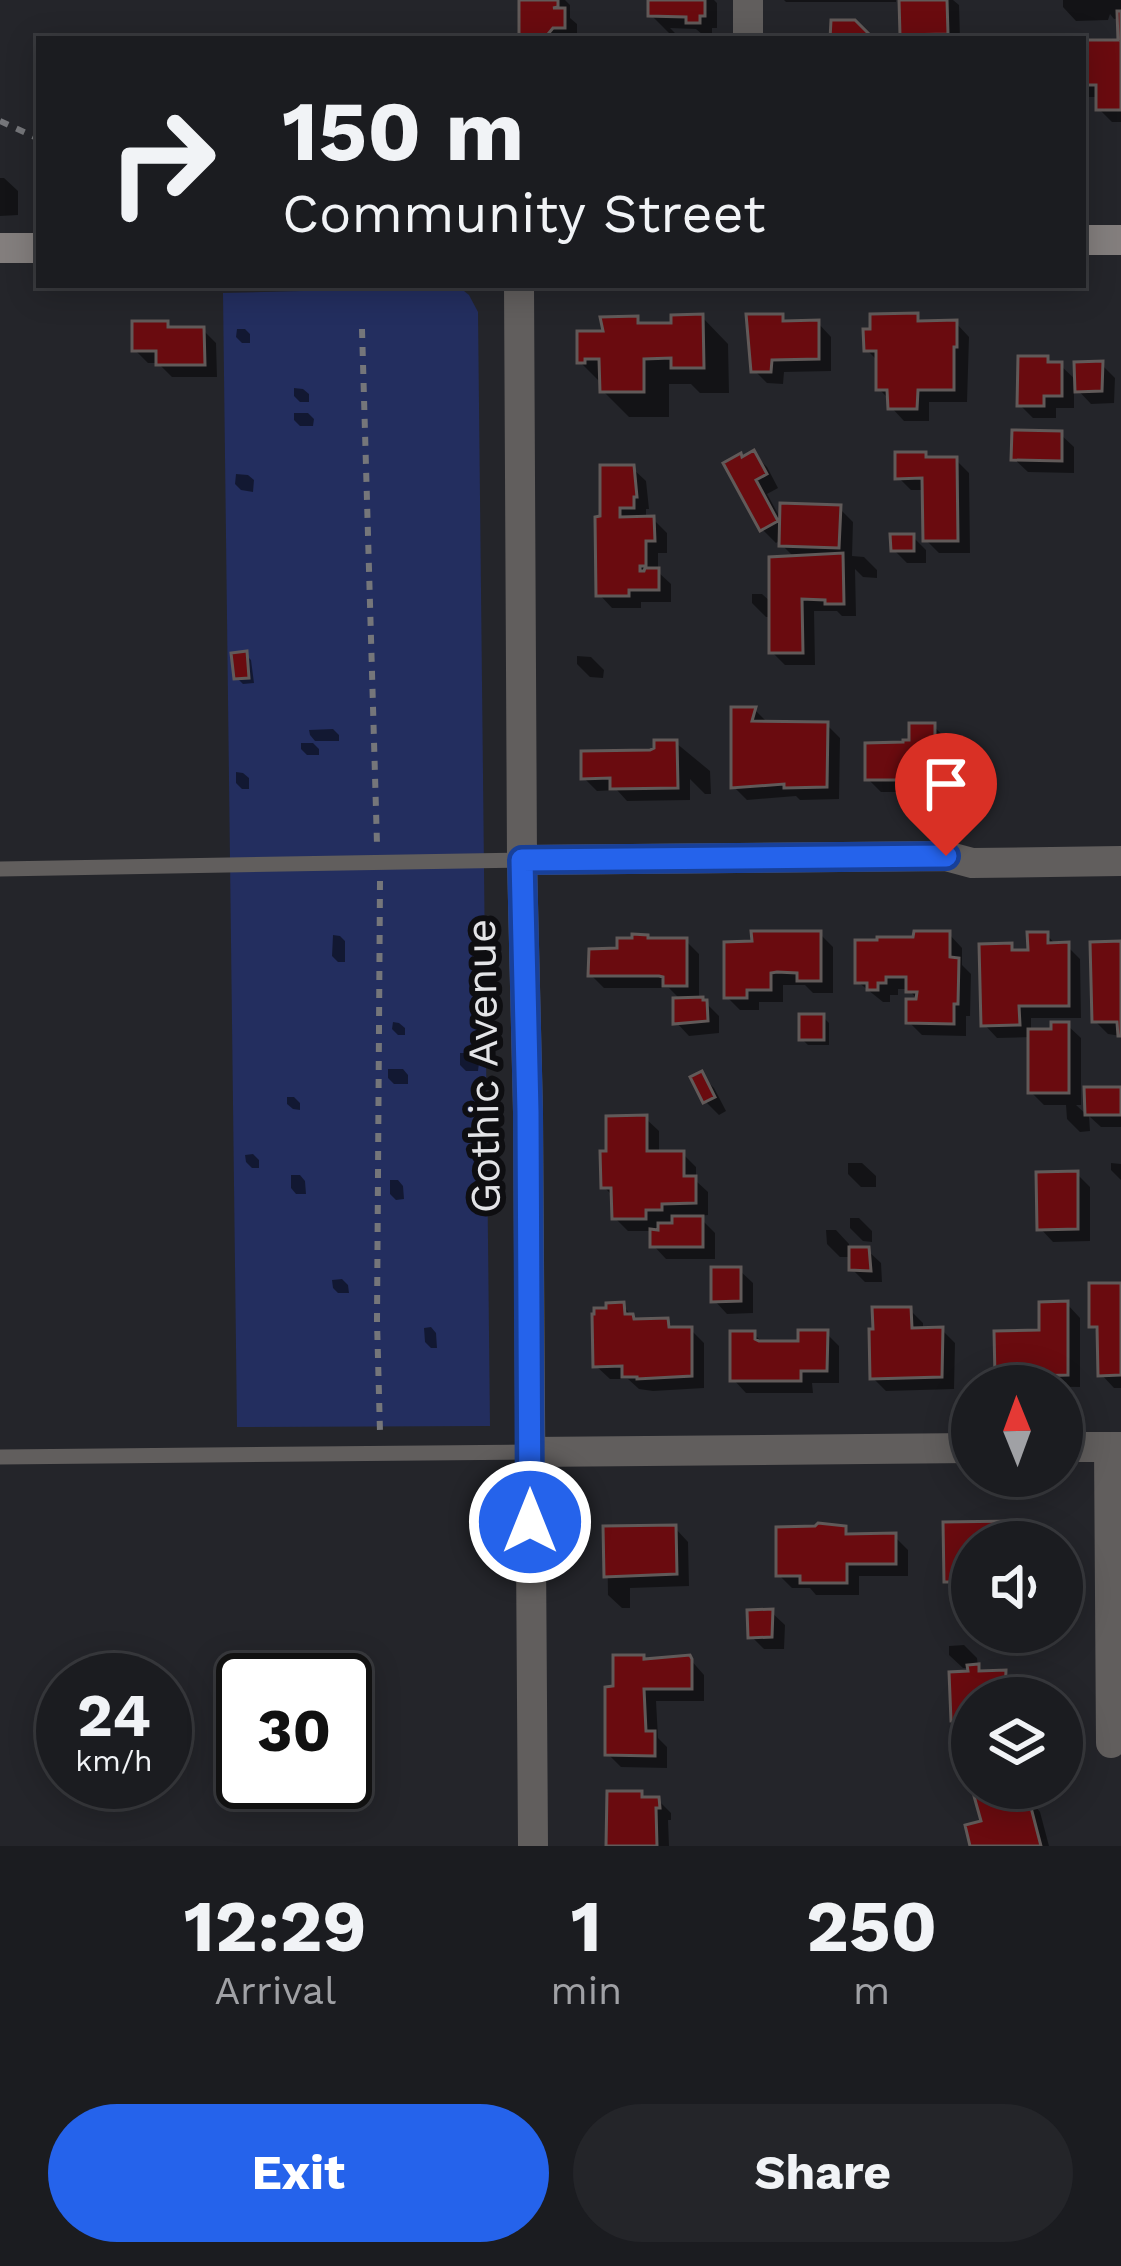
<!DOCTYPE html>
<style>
:root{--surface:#1b1c20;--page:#242529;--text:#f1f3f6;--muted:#a0a1a5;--line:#393a3e;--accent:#2563eb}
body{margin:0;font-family:"Work Sans",sans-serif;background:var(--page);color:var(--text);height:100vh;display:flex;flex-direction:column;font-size:45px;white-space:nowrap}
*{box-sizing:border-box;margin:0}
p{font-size:39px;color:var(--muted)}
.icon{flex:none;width:66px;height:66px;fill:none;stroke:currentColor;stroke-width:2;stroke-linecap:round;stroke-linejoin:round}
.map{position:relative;height:1846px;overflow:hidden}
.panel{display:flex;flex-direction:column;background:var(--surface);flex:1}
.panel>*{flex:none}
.banner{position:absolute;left:36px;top:36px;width:1050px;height:252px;border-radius:0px;box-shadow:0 6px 30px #0003,0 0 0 3px var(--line);background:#1b1c20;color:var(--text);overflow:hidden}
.needle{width:78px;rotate:359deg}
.tools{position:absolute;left:951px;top:1365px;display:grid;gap:24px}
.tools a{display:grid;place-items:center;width:132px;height:132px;border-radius:50%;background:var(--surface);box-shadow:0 6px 30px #0003,0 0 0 3px var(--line);font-size:60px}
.speed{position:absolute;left:36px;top:1653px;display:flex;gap:24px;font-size:60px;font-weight:700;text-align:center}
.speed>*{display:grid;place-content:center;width:156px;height:156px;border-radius:50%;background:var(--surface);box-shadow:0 6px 30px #0003,0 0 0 3px var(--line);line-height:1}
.speed small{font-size:30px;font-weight:400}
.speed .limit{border:6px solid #111;border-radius:18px;background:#fff;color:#111}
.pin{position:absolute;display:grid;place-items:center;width:102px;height:102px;color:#fff;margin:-123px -51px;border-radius:50% 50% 50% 0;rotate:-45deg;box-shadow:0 0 12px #0007}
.pin .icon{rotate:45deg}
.me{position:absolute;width:132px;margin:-66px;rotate:0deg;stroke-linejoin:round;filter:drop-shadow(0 0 9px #0008)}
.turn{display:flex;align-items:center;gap:42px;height:252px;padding:0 48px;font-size:54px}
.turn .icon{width:156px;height:156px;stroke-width:2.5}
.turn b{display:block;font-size:84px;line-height:102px}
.eta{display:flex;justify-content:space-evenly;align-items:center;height:204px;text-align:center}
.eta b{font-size:72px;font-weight:700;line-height:84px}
.button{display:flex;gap:24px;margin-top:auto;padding:24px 48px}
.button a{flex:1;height:138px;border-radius:72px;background:var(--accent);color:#fff;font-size:48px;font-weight:700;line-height:138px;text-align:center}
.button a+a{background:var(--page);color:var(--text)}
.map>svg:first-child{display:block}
.green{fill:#232e5f}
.shadow{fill:#0007}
.building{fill:#6a0b0f;stroke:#615a59;stroke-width:3}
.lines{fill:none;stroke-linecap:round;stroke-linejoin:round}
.path{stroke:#75767a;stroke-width:6;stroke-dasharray:9 9;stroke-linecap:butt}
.lane{stroke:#615e5d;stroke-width:15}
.street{stroke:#615e5d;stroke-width:30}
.secondary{stroke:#837e7d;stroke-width:30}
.route-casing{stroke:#184099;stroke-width:30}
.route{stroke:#2563eb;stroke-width:21}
.labels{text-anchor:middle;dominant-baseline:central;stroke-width:12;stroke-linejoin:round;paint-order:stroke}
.street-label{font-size:42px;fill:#e3e4e7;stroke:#0e0e11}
</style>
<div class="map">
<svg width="1121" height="1846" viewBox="0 0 1121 1846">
<rect width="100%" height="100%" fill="#24252a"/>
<path class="green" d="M 459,287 L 469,295 L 478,312 L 490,1426 L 237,1427 L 223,293 Z"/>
<path class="shadow" d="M 522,0 L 565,0 L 570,5 L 570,18 L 577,24 L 577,39 L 522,39 Z
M 651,0 L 714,0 L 717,3 L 717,28 L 712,28 L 712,35 L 703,35 L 696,29 L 670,28 L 681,39 L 652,39 L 653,33 L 669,33 L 651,15 Z
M 784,0 L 896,0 L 896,2 L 786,2 Z
M 902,0 L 953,0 L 959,5 L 960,39 L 907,39 L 903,34 Z
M 1063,0 L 1121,0 L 1121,122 L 1112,122 L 1099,109 L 1099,97 L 1088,97 L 1083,92 L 1083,43 L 1121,43 L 1120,18 L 1114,19 L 1110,14 L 1108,20 L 1076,21 L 1063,7 Z
M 0,178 L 4,178 L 18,191 L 18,215 L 0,216 Z
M 917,316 L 924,324 L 956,323 L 969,337 L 967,402 L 929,402 L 929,421 L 904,421 L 891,407 L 891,401 L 879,389 L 879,362 L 867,350 Z
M 702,317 L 728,344 L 729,393 L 700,393 L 691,384 L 669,384 L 669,417 L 629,417 L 603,391 L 602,384 L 580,362 L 606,334 L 636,319 L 643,326 L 674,326 Z
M 782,317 L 789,324 L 818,323 L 831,337 L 831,371 L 784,372 L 783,384 L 767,383 L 754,370 Z
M 166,324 L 173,330 L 203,330 L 216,343 L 217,377 L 172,377 L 158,363 L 148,363 L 135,350 Z
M 237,329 L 245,329 L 250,334 L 250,343 L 242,343 L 236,337 Z
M 1046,359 L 1053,365 L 1060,365 L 1078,382 L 1101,364 L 1115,378 L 1114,403 L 1091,404 L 1074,386 L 1074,408 L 1056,408 L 1056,418 L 1033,418 L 1020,405 Z
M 294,388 L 303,389 L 309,394 L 309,402 L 300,402 L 294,396 Z
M 294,413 L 308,413 L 314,419 L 313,426 L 300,426 L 294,420 Z
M 1060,434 L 1074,447 L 1074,473 L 1028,472 L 1014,459 Z
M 754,454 L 767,467 L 778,488 L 767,494 L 783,523 L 839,508 L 853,522 L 852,556 L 864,557 L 877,570 L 877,578 L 863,577 L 855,569 L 856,616 L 842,616 L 837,611 L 814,611 L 815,665 L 785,665 L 772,652 L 772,617 L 766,617 L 752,603 L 752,594 L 762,594 L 772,603 L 795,558 L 782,545 L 782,539 L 776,543 L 762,529 L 743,460 Z
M 925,455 L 930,460 L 956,460 L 969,473 L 970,553 L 939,553 L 926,540 L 925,490 L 911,490 L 898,477 Z
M 632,468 L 646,481 L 649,509 L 646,509 L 646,519 L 653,519 L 667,533 L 667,553 L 658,553 L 658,572 L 671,584 L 671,602 L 641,602 L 641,608 L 612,608 L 599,594 L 598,519 Z
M 236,474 L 248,475 L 254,480 L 253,492 L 241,490 L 235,484 Z
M 913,537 L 926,550 L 926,563 L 907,563 L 894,550 Z
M 245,654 L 251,660 L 254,683 L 243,684 L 237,678 Z
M 577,656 L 591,657 L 604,670 L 603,678 L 590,677 L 577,664 Z
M 755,710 L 769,724 L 827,725 L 840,738 L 839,799 L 800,800 L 796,796 L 747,800 L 734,787 Z
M 933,726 L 947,739 L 947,762 L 956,760 L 969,773 L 970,798 L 917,799 L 910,792 L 881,792 L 868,779 L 906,745 Z
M 333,729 L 339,735 L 339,741 L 315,741 L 310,735 L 309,730 Z
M 301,743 L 313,743 L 319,749 L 319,755 L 307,755 L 301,749 Z
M 676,743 L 710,771 L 711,794 L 705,794 L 690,779 L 690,800 L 627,801 L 617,790 L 597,791 L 584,778 Z
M 236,772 L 243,773 L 249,778 L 249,789 L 242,789 L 236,783 Z
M 820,934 L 833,947 L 833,993 L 813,993 L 805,985 L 783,985 L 783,1002 L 759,1002 L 759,1010 L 740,1010 L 727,997 Z
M 949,934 L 962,948 L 962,965 L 971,974 L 970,1016 L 966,1016 L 966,1036 L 922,1035 L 909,1022 L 920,1002 L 908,989 L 898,989 L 898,995 L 890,995 L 890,1002 L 883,1002 L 858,982 Z
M 333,935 L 340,936 L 345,941 L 345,962 L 338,962 L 332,956 Z
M 1047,935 L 1057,946 L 1067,946 L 1080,959 L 1081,1018 L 1031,1018 L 1031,1032 L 1054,1032 L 1067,1025 L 1081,1038 L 1081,1105 L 1076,1105 L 1088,1116 L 1087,1090 L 1121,1090 L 1121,1127 L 1101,1127 L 1089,1116 L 1090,1131 L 1080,1132 L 1067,1119 L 1066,1105 L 1044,1105 L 1031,1092 L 1031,1037 L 997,1038 L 984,1024 L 1011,946 L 1017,953 L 1031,952 Z
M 651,941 L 686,941 L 699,954 L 699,1000 L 706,1003 L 719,1016 L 719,1033 L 689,1036 L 676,1022 L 682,1001 L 669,988 L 604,988 L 591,975 L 620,951 Z
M 1121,944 L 1121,1036 L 1108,1034 L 1095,1021 Z
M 823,1017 L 829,1023 L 829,1045 L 808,1045 L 802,1039 Z
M 393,1022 L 399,1023 L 405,1028 L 405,1035 L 398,1035 L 392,1029 Z
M 460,1053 L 479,1053 L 484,1063 L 479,1063 L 478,1071 L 466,1071 L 460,1065 Z
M 388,1069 L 403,1069 L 408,1075 L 408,1084 L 394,1084 L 388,1078 Z
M 701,1075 L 714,1088 L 726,1111 L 719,1115 L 706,1102 Z
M 287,1097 L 294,1097 L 300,1103 L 300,1110 L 293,1109 L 287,1104 Z
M 645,1118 L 659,1131 L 659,1154 L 683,1154 L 696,1167 L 696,1181 L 708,1192 L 708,1215 L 698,1216 L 715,1233 L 715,1259 L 666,1259 L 653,1245 L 653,1231 L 628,1231 L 615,1218 L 614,1197 L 604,1187 Z
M 253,1154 L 259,1160 L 259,1168 L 252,1168 L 246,1162 L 245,1155 Z
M 848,1163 L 862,1163 L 876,1176 L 876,1187 L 861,1187 L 848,1174 Z
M 1111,1163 L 1121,1164 L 1121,1180 L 1111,1170 Z
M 1077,1174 L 1090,1187 L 1090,1241 L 1053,1242 L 1040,1228 Z
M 291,1175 L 300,1175 L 305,1181 L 306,1194 L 296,1194 L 291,1188 Z
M 390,1180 L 398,1180 L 403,1186 L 404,1199 L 396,1200 L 390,1194 Z
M 850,1218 L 859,1218 L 872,1231 L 872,1242 L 863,1241 L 850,1228 Z
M 826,1230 L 836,1230 L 849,1244 L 849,1250 L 867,1250 L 881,1263 L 882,1282 L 865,1282 L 852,1269 L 852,1257 L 840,1257 L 827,1244 Z
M 739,1270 L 753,1283 L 753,1313 L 727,1314 L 714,1300 Z
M 342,1279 L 348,1285 L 349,1293 L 338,1293 L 333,1288 L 332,1280 Z
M 1121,1286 L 1121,1388 L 1114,1388 L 1101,1374 L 1100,1334 L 1092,1326 Z
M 1067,1304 L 1080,1318 L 1080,1387 L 1008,1386 L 998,1376 Z
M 623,1305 L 636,1322 L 667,1321 L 676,1330 L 691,1330 L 704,1343 L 704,1388 L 653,1391 L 639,1389 L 628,1379 L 610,1379 L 596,1366 Z
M 910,1310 L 923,1323 L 923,1331 L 942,1330 L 955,1343 L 954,1389 L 886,1391 L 873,1378 Z
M 431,1327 L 436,1333 L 437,1348 L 431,1348 L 425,1342 L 424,1328 Z
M 826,1333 L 839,1346 L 839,1383 L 812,1383 L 813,1393 L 746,1393 L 733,1379 L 754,1334 L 762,1342 L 802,1344 Z
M 1013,1524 L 1025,1536 L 1043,1536 L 1049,1542 L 972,1542 L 972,1594 L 961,1594 L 947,1581 L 946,1525 Z
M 675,1528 L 688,1542 L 689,1586 L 630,1588 L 630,1608 L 622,1608 L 608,1595 L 607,1529 Z
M 845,1529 L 852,1537 L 894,1536 L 908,1550 L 908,1576 L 859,1576 L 859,1595 L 816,1595 L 810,1588 L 792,1588 L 779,1575 Z
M 771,1612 L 785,1625 L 784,1649 L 764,1649 L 751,1636 Z
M 964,1645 L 977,1658 L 978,1667 L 985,1674 L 1004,1673 L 1018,1686 L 1018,1698 L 972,1698 L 972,1732 L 967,1733 L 954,1719 L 971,1668 L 963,1668 L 949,1655 L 949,1646 Z
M 643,1658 L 647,1662 L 689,1658 L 704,1675 L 704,1701 L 656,1701 L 658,1738 L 667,1747 L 667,1768 L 621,1767 L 608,1754 L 616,1689 Z
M 986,1788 L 1021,1788 L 1040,1812 L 1049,1846 L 973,1846 L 985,1823 L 975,1791 Z
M 641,1794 L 647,1800 L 658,1800 L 671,1813 L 671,1820 L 668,1820 L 669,1846 L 609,1846 Z"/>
<path class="building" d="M 519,0 L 558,0 L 558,7 L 553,8 L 565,8 L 565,28 L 553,28 L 544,39 L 519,39 Z
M 648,0 L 705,0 L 705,16 L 700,16 L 700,23 L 686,23 L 686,17 L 648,16 Z
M 899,0 L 947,0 L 948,34 L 900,35 Z
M 1117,11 L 1121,11 L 1121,110 L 1096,110 L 1096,85 L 1083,85 L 1083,40 L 1118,40 Z
M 831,20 L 855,20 L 874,39 L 830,39 Z
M 918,313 L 918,321 L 957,320 L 957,347 L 954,347 L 954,390 L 918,390 L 917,409 L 888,409 L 887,390 L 876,390 L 876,351 L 864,351 L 863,329 L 870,329 L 870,314 Z
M 703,314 L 704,368 L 671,368 L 671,358 L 644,359 L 644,392 L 600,392 L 599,359 L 585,359 L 585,363 L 577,363 L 577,331 L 603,331 L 600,317 L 638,316 L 638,323 L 671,323 L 671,315 Z
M 746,314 L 783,314 L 783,321 L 819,320 L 819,359 L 772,360 L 771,372 L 751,372 Z
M 132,321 L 168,321 L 168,327 L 204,327 L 205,365 L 156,365 L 156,351 L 132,351 Z
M 1018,356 L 1048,356 L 1048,362 L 1062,362 L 1062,396 L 1044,396 L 1044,406 L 1017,406 Z
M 1103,361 L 1102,391 L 1075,392 L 1074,362 Z
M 1012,430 L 1062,431 L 1062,461 L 1011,460 Z
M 754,450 L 767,474 L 756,480 L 778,521 L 760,531 L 723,463 L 741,453 L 742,457 Z
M 895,452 L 926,452 L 926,457 L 957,457 L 958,541 L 923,541 L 922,478 L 895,479 Z
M 600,465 L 634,465 L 637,497 L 634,497 L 634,508 L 620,508 L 620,517 L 654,516 L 655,541 L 646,541 L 646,566 L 640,566 L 640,571 L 644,571 L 645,568 L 659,568 L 659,590 L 629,590 L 629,596 L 596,596 L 595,517 L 600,516 Z
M 780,503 L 841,505 L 839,548 L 779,546 Z
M 890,534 L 914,534 L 914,551 L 891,551 Z
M 843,553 L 844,604 L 825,604 L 825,600 L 802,599 L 803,653 L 769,653 L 769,557 Z
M 247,651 L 249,678 L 234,679 L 231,653 Z
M 731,707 L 756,707 L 752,721 L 828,722 L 827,787 L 784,788 L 784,784 L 731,788 Z
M 909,723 L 935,723 L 935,760 L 957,757 L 958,786 L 901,787 L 901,780 L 865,780 L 865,743 L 903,742 L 903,740 L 909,740 Z
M 654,740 L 677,740 L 678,788 L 610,789 L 610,778 L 581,779 L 581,751 L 650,750 L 654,748 Z
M 751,931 L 821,931 L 821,981 L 797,981 L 797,973 L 777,972 L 771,973 L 771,990 L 747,990 L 747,998 L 724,998 L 724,942 L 752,941 Z
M 914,931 L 950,931 L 950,957 L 959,958 L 958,1004 L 954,1004 L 954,1024 L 906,1023 L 906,999 L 916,999 L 917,992 L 906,992 L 906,977 L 886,977 L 886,983 L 878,983 L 878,990 L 867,990 L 867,983 L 855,983 L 855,940 L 877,940 L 877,937 L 913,937 Z
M 1027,932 L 1048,932 L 1048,943 L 1069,942 L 1069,1006 L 1019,1006 L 1020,1025 L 981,1026 L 979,944 L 1012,943 L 1012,950 L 1028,950 Z
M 632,934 L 648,935 L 648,938 L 687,938 L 687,986 L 663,986 L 663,977 L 659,976 L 588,976 L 589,949 L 617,948 L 617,938 L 632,938 Z
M 1121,941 L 1121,1036 L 1118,1036 L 1117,1022 L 1092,1022 L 1090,942 Z
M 703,997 L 703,1000 L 707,1000 L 708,1021 L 673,1024 L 673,998 Z
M 799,1014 L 824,1014 L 824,1040 L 799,1040 Z
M 1051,1022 L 1069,1022 L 1069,1093 L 1028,1093 L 1028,1029 L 1051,1029 Z
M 702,1071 L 715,1097 L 703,1103 L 690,1077 Z
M 1084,1087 L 1121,1087 L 1121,1115 L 1085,1115 Z
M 647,1115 L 647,1151 L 684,1151 L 684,1176 L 696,1176 L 696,1203 L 662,1204 L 662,1210 L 646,1210 L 646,1219 L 612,1219 L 611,1188 L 601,1188 L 600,1151 L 606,1151 L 606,1116 Z
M 1078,1171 L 1078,1229 L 1037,1230 L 1036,1172 Z
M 672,1216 L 703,1216 L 703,1247 L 650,1247 L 650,1229 L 658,1230 L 658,1223 L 672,1223 Z
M 849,1247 L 869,1247 L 871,1271 L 849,1270 Z
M 711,1267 L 741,1267 L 741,1301 L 711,1302 Z
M 1089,1283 L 1121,1283 L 1121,1375 L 1098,1376 L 1097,1327 L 1089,1327 Z
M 1068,1301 L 1068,1375 L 995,1377 L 994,1331 L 1039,1330 L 1039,1302 Z
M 624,1302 L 625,1314 L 633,1314 L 634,1319 L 668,1318 L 669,1327 L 692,1327 L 692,1376 L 637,1379 L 637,1377 L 622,1377 L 622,1366 L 593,1367 L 592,1314 L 594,1314 L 594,1308 L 606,1308 L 606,1303 Z
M 872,1307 L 911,1307 L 912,1328 L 943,1327 L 942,1377 L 870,1379 L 869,1329 L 873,1329 Z
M 798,1330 L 828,1330 L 827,1371 L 801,1371 L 801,1381 L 730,1381 L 730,1331 L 755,1331 L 755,1339 L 759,1341 L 798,1341 Z
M 1014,1521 L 1014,1533 L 1044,1533 L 1044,1542 L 972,1542 L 970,1582 L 944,1582 L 943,1522 Z
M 818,1523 L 846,1526 L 846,1534 L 896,1533 L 896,1564 L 847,1564 L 847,1583 L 800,1583 L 800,1576 L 776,1576 L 776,1527 L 815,1526 Z
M 676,1525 L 677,1574 L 604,1577 L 603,1526 Z
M 773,1609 L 772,1637 L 748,1638 L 747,1610 Z
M 613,1655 L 644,1655 L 644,1659 L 690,1655 L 692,1659 L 692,1689 L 644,1689 L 646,1731 L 655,1731 L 655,1756 L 605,1755 L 605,1687 L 613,1686 Z
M 979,1664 L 979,1671 L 1006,1670 L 1005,1698 L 972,1698 L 972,1720 L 951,1721 L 949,1672 L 968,1671 L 967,1665 Z
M 1017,1788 L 1020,1798 L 1028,1796 L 1041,1846 L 970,1846 L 965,1825 L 981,1821 L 972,1789 Z
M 607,1791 L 642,1791 L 642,1797 L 659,1797 L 660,1808 L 656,1808 L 657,1846 L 606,1846 Z"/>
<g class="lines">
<path class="path" d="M 0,121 L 39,139
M 362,329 L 377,844
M 380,881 L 377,1321 L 380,1432"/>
<path class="lane" d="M 0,869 L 522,860
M 0,1457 L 530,1452"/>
<path class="street" d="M 748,39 L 748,0
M 519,285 L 522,860 L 528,1112 L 533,1846
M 522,860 L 946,856 L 972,863 L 1121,861
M 1062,1447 L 1121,1447
M 1109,1447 L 1111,1743
M 530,1452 L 972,1448"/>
<path class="secondary" d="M 1083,240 L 1121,240
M 0,248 L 39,248"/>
</g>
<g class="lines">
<g class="route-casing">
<path id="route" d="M 530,1522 L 528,1112 L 522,860 L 946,856"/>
</g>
<use href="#route" class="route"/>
</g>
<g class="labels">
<g class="street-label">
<text transform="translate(483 1066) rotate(-91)">Gothic Avenue</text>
</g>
</g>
</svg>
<div class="tools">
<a><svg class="needle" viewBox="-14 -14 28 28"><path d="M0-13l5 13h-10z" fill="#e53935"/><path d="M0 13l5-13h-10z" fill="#a0a1a5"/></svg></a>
<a><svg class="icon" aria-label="sound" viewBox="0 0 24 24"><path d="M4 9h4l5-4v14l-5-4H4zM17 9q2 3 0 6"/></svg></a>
<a><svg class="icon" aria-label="layers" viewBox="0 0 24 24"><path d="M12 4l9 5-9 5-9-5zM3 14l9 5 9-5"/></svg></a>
</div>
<div class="speed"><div>24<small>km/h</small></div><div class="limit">30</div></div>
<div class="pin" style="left:946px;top:856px;background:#d93025"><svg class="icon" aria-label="arrive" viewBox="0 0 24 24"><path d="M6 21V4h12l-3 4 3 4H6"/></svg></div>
<svg class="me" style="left:530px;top:1522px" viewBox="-20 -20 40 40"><circle r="17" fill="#2563eb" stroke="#fff" stroke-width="3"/><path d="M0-11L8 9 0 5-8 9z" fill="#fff"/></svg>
<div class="banner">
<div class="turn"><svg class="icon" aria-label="right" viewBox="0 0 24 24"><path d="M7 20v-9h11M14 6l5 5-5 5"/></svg><div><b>150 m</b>Community Street</div></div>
</div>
</div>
<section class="panel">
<div class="eta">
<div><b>12:29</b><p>Arrival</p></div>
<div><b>1</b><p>min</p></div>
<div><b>250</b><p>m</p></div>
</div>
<div class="button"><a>Exit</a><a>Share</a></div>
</section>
